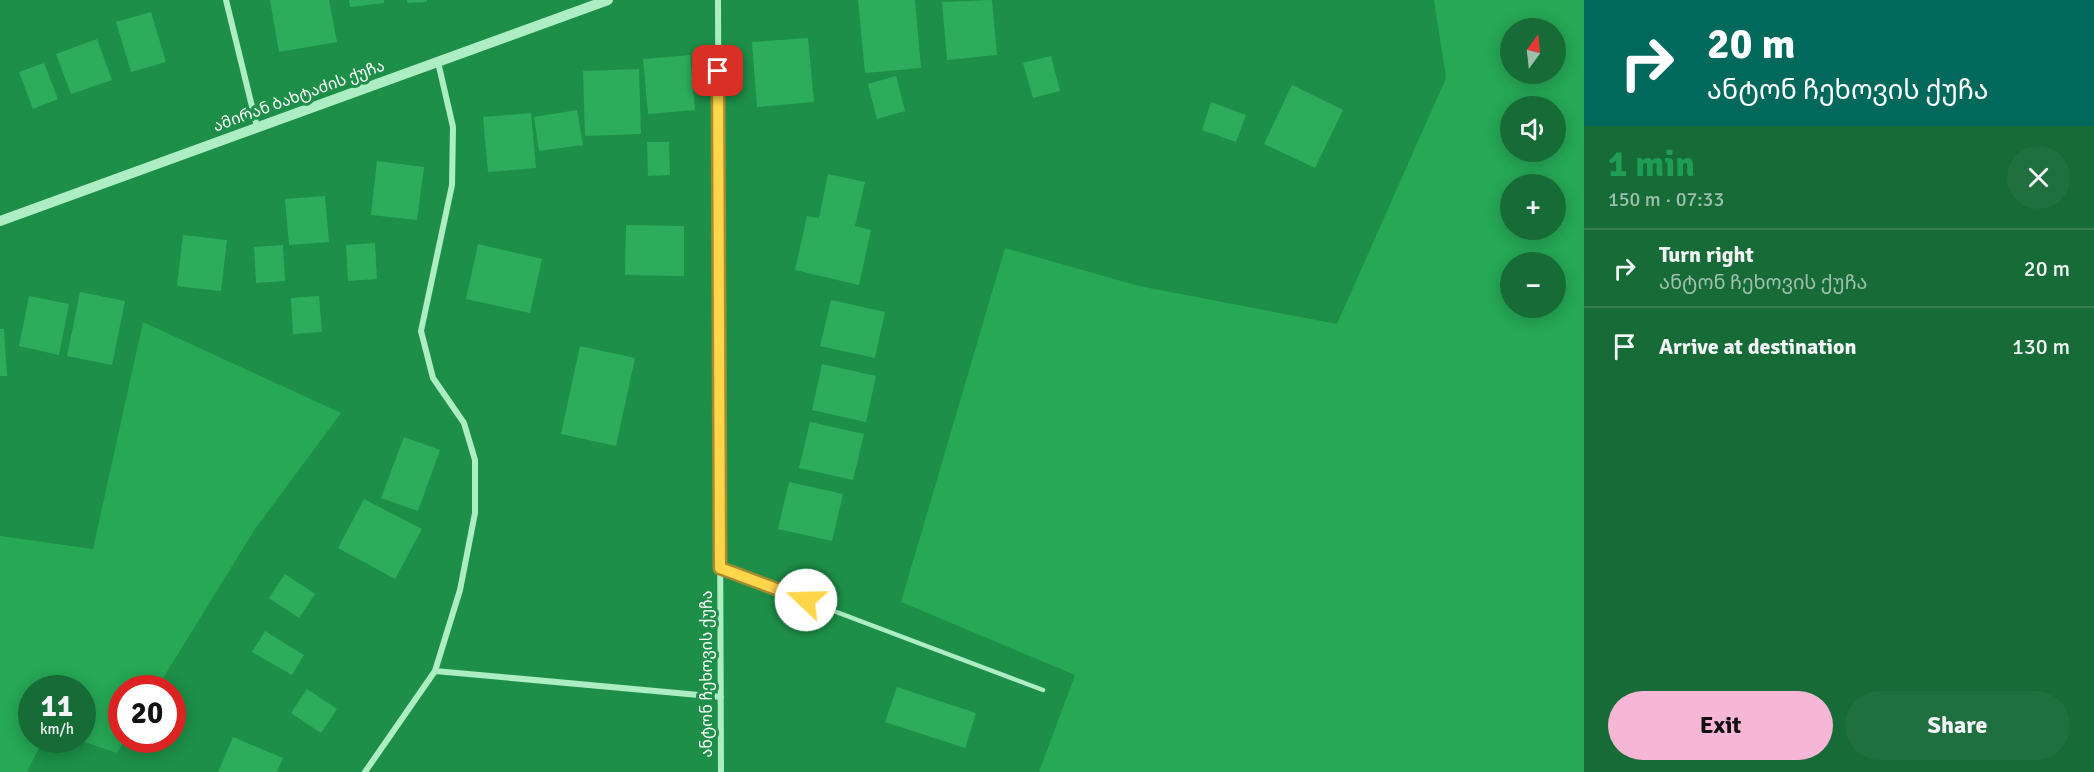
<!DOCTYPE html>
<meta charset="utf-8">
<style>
:root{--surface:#166b36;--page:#1f703e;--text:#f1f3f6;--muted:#9ebfad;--line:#357e51;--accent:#f6b6d6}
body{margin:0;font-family:Signika,"Noto Sans Georgian",sans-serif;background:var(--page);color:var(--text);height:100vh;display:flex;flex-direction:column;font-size:22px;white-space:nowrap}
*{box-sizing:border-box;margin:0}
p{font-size:20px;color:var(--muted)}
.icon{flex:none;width:33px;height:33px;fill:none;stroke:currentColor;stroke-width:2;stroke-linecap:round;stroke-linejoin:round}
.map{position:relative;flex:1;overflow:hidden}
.side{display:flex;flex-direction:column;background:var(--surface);width:510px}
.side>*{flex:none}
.top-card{background:#00695c;color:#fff;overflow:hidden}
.needle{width:39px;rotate:15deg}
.buttons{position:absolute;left:1500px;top:18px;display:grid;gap:12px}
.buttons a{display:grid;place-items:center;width:66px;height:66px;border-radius:50%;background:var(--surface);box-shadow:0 3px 15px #0003;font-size:30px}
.speed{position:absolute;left:18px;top:675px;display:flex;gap:12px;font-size:30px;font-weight:700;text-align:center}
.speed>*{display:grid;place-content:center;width:78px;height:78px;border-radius:50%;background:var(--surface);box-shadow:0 3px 15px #0003;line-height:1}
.speed small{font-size:15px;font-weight:400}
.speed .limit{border:9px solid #d22;background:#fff;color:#111}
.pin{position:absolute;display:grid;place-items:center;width:51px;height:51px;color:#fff;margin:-26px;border-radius:12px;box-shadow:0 3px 9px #0006}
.me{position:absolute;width:66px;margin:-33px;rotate:291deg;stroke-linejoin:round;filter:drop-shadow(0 0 4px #0008)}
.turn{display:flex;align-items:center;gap:21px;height:126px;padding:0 24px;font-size:27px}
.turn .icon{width:78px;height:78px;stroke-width:2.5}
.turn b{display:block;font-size:42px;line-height:51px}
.round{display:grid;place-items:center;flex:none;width:63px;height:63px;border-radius:32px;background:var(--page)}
.head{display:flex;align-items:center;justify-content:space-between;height:102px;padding:0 24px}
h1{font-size:36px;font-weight:700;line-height:45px;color:#1e9e55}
.cta{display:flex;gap:12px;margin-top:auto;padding:12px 24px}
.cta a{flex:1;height:69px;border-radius:36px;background:var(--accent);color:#111;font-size:24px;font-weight:700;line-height:69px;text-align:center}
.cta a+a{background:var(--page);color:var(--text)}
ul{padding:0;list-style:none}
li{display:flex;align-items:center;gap:18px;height:78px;padding:0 24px;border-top:2px solid var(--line)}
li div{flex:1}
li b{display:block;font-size:22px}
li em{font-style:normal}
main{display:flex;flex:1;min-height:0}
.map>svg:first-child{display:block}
.green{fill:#26a855;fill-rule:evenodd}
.building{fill:#2dad5b}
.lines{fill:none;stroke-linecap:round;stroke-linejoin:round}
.service{stroke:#acedc4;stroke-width:4.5}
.minor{stroke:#acedc4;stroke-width:6}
.tertiary{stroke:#acedc4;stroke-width:10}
.route-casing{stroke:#a68a30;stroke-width:15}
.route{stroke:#ffd54a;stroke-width:10}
.labels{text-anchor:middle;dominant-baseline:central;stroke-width:6;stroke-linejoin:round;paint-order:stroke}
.street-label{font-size:16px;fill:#fff;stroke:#1d8f48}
</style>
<main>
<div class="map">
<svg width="1584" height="772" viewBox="0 0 1584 772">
<rect width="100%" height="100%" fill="#1d8f48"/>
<path class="green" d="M 1434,0 L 1584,0 L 1584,772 L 1039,772 L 1075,675 L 901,602 L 1005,248 L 1139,286 L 1337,324 L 1446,78 ZM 1556,28 L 1556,74 L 1510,74 L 1510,28 ZM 1510,106 L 1556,106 L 1556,152 L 1510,152 ZM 1510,184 L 1556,184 L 1556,230 L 1510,230 ZM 1556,262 L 1556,308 L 1510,308 L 1510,262 Z
M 143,322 L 341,413 L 255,529 L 157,688 L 122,688 L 122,740 L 125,740 L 117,753 L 79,740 L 82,740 L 82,688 L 32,688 L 32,740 L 43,740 L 27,772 L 0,772 L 0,536 L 93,549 Z"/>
<path class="building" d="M 270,0 L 329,0 L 337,42 L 279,52 Z
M 349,0 L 384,0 L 384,3 L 350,7 Z
M 407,0 L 427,0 L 427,2 L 407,3 Z
M 858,0 L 915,0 L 921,68 L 865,73 Z
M 992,0 L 997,55 L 947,60 L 942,2 Z
M 151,12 L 166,62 L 131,72 L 116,22 Z
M 808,38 L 814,102 L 757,107 L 752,42 Z
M 97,39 L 112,80 L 71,94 L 56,54 Z
M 690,55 L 695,110 L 648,114 L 643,59 Z
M 1051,56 L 1060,91 L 1033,98 L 1023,63 Z
M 44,63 L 58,99 L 33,109 L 19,72 Z
M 639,69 L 641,134 L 585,136 L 583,71 Z
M 896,76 L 905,111 L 877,119 L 868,84 Z
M 1292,85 L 1343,110 L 1315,168 L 1264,144 Z
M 1211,102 L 1246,115 L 1236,142 L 1202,130 Z
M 577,110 L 583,145 L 539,151 L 534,117 Z
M 531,113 L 536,168 L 488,172 L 483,117 Z
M 647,142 L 669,142 L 670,175 L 648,176 Z
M 377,161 L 424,167 L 417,220 L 371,215 Z
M 828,174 L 865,182 L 855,226 L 871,230 L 859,285 L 795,270 L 807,216 L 819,218 Z
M 325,196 L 329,242 L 289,245 L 285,199 Z
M 626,225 L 684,226 L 684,276 L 625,275 Z
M 183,235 L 227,240 L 221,291 L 177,286 Z
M 375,243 L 377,279 L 348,281 L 346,245 Z
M 478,244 L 542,259 L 530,313 L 466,299 Z
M 283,245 L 285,281 L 256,283 L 254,247 Z
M 80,292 L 125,301 L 112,365 L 67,356 Z
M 29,296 L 69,304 L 59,355 L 19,346 Z
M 319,296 L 322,332 L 293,334 L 291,298 Z
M 831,300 L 885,312 L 875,358 L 820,346 Z
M 0,329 L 4,329 L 7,376 L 0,376 Z
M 580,346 L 635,358 L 616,446 L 561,434 Z
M 822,364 L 876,376 L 866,422 L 812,410 Z
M 810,422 L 864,434 L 853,480 L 799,468 Z
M 404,437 L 440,450 L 418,511 L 381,498 Z
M 789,482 L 843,494 L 832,541 L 778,529 Z
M 364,499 L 422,529 L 395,579 L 338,548 Z
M 285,574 L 315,594 L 299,618 L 269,598 Z
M 265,631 L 304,655 L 292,675 L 252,652 Z
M 897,687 L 976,713 L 965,748 L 885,722 Z
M 307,689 L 337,709 L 321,733 L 291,713 Z
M 233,737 L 283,758 L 277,772 L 218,772 Z"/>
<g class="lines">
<path class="service" d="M 720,568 L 1043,690"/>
<path class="minor" d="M 226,0 L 257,127
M 718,0 L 721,772
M 435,671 L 721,697
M 365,772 L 435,671 L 460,590 L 475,513 L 475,460 L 464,423 L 433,378 L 421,331 L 452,185 L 453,127 L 438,62"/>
<path class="tertiary" d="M 0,221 L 608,0"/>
</g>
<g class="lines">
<g class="route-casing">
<path id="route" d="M 718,71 L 720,568 L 806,600"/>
</g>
<use href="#route" class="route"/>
</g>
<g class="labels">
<g class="street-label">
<text transform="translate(299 96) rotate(-20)">ამირან ბახტაძის ქუჩა</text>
<text transform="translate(707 674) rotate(-90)">ანტონ ჩეხოვის ქუჩა</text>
</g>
</g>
</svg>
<div class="buttons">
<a><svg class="needle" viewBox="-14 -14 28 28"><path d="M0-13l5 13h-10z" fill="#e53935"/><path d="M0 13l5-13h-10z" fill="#9ebfad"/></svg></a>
<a><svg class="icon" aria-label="sound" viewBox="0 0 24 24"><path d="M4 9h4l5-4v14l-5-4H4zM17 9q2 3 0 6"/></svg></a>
<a>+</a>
<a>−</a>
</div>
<div class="speed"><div>11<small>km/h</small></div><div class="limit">20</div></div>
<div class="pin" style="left:718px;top:71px;background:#d93025"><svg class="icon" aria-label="arrive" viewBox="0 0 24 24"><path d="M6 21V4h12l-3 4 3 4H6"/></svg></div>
<svg class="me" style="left:806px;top:600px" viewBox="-20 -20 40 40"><circle r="19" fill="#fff"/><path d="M0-13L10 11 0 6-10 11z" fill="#ffd54a"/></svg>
</div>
<section class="side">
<div class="top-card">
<div class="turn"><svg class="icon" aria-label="right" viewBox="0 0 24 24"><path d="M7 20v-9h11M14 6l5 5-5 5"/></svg><div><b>20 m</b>ანტონ ჩეხოვის ქუჩა</div></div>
</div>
<div class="head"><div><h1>1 min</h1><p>150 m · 07:33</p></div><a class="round"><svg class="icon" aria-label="close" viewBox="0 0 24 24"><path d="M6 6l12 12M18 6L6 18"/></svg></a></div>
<ul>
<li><svg class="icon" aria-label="right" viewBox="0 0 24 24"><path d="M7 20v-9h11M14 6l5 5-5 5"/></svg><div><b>Turn right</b><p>ანტონ ჩეხოვის ქუჩა</p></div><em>20 m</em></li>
<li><svg class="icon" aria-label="arrive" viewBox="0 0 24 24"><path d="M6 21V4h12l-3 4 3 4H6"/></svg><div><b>Arrive at destination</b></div><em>130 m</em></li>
</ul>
<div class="cta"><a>Exit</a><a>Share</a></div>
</section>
</main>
